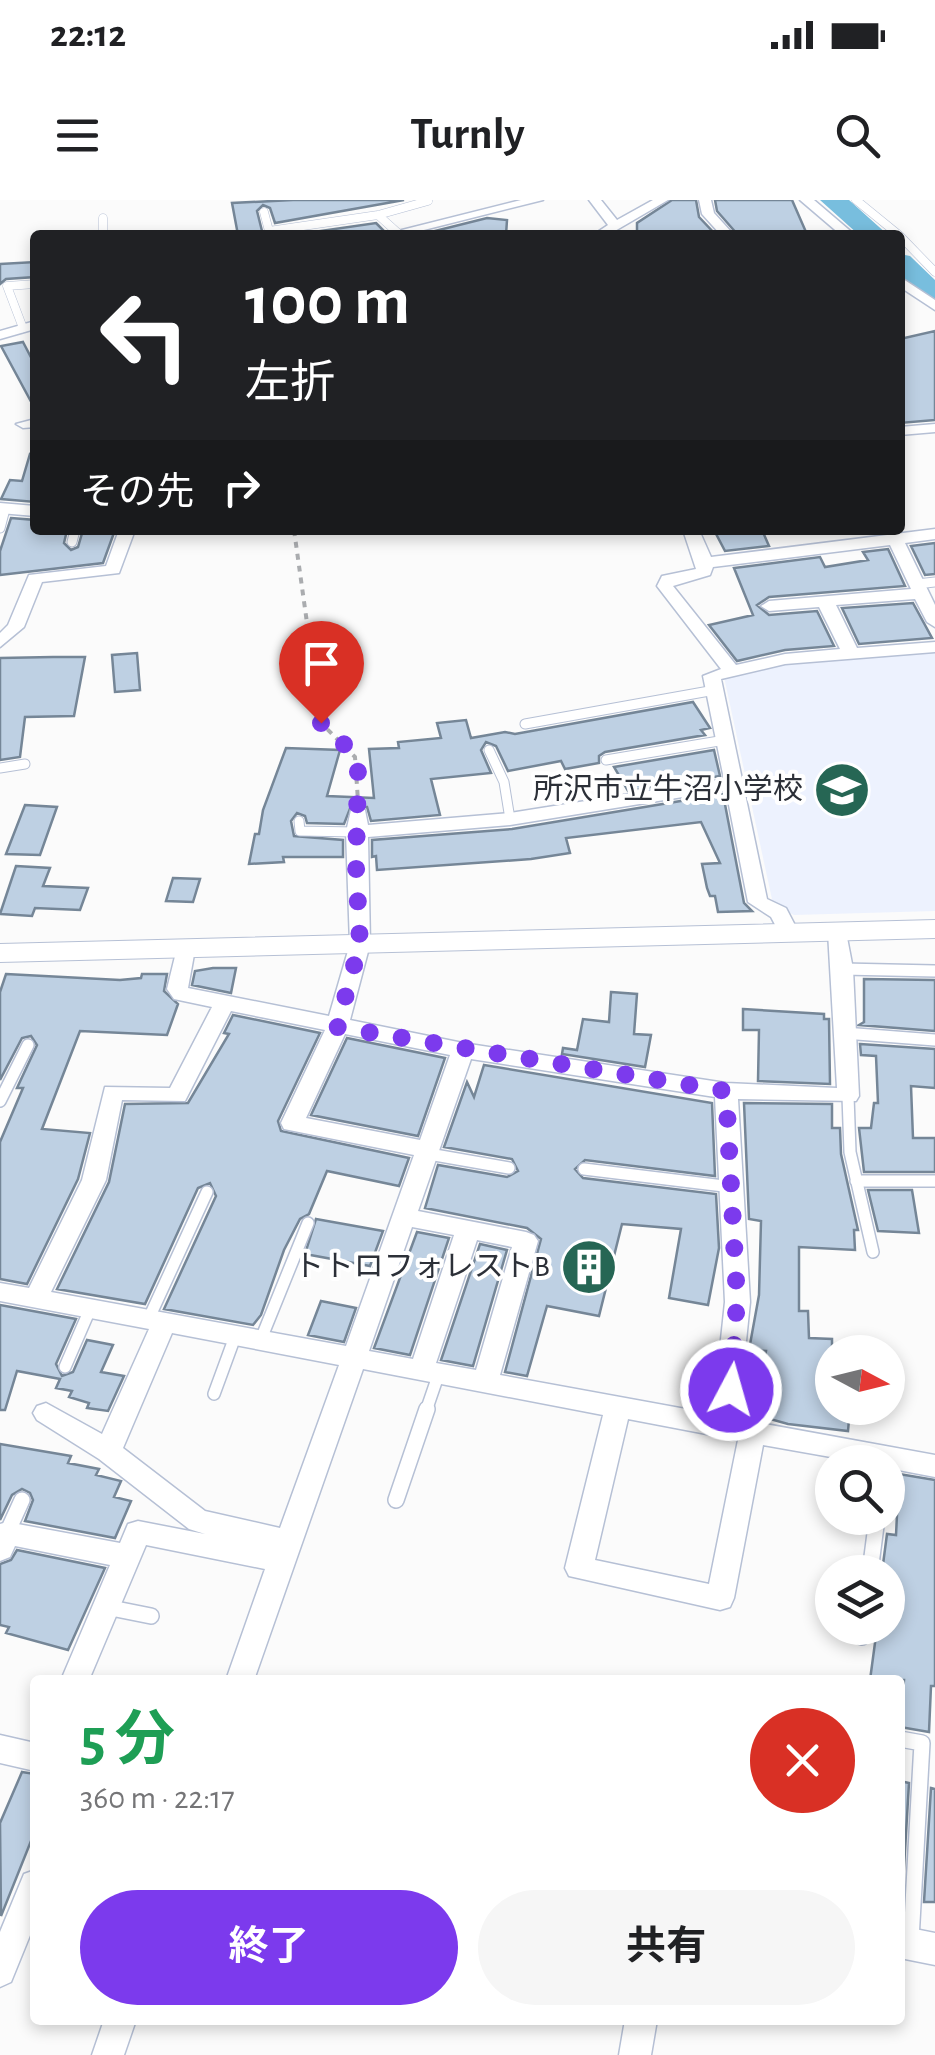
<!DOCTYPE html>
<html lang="ja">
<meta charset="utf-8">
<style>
:root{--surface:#fff;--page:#f6f6f6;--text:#202124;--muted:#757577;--accent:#7c3aed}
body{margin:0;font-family:"Alegreya Sans","Noto Sans JP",sans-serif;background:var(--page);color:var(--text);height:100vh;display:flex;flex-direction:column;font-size:38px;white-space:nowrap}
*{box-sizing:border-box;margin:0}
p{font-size:32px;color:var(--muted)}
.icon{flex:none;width:55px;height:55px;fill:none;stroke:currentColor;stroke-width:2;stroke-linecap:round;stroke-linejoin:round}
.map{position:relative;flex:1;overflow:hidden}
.details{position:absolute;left:30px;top:1475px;width:875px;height:350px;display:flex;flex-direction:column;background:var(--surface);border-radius:10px;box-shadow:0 5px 15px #0003}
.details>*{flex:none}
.hud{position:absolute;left:30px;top:30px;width:875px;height:305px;border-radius:10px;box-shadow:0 5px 15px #0003;background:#202124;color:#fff;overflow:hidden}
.needle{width:65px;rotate:97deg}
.fabs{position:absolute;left:815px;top:1135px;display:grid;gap:20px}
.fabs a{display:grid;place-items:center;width:90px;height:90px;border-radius:50%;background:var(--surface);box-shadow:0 5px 15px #0003;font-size:50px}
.pin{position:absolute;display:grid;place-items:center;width:85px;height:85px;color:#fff;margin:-102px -42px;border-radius:50% 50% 50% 0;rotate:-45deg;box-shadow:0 0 10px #0007}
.pin .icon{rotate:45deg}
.me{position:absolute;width:110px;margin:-55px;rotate:6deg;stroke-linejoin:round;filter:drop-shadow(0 0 8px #0008)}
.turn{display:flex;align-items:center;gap:35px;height:210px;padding:0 50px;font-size:45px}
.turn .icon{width:130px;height:130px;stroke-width:2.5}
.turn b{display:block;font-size:70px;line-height:85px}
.then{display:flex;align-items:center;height:95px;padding:0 50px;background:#0003;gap:20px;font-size:38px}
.round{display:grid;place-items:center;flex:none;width:105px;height:105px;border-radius:52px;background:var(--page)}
.head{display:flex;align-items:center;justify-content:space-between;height:170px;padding:0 50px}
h1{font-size:60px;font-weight:700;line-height:75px;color:#1e9e55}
.primary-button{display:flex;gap:20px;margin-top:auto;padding:20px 50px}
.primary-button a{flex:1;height:115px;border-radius:60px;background:var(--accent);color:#fff;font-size:40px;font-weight:700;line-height:115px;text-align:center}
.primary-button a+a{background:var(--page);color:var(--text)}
.status{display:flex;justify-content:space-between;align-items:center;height:70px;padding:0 50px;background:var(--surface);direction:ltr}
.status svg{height:28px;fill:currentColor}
header{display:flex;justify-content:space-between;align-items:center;height:130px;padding:0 50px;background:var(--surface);font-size:45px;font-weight:700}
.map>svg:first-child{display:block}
.built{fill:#edf2fe}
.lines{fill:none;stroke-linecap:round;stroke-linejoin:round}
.river{fill:#78bede;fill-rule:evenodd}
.building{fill:#bed0e3;stroke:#758697;stroke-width:2.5}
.service-far3-casing{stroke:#b6c0d5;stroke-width:9}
.service-far2-casing{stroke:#b6c0d5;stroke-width:11}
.service-far1-casing{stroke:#b6c0d5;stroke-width:14}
.service-casing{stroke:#b6c0d5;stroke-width:18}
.minor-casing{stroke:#b6c0d5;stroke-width:3}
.tertiary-casing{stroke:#b6c0d5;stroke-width:2}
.path{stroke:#aaacaf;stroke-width:4;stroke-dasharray:6 6;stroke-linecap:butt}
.service-far3{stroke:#fff;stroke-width:8}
.service-far2{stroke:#fff;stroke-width:9}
.service-far1{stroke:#fff;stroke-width:11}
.service{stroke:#fff;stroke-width:15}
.minor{fill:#fff;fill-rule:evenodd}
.tertiary{fill:#fff;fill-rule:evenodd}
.route{stroke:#7c3aed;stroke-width:18;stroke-dasharray:0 32.4}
.labels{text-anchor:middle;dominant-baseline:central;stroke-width:8;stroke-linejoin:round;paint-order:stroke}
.poi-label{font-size:30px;fill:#2c3038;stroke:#fff;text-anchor:end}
</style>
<div class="status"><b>22:12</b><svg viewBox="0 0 49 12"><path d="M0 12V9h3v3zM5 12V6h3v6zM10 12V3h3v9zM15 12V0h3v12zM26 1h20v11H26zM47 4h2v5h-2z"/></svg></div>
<header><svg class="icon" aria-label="menu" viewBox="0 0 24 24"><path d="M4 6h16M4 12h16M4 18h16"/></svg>Turnly<svg class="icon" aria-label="search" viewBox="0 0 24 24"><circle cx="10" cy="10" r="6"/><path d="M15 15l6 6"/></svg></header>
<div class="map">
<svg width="935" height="1855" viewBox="0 0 935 1855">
<rect width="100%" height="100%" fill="#fbfbfb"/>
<path class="built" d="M 935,452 L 935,711 L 794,715 L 773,704 L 724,477 L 786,462 Z"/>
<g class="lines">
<path class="river" d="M 820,0 L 849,0 L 888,35 L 859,35 Z
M 900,54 L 910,56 L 935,80 L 935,103 L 925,101 L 900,77 Z"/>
</g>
<path class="building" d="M 293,0 L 404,0 L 275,23 L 270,8 L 263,5 L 257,11 L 263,35 L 238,35 L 232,3 Z
M 672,0 L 696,0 L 699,17 L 716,35 L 637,35 L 637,23 Z
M 715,0 L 792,0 L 806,32 L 738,35 L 717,11 Z
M 487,18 L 507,20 L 506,35 L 419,35 Z
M 376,23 L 384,31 L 378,35 L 293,35 Z
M 35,62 L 35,77 L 6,79 L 0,84 L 0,64 Z
M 935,131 L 935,220 L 900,223 L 900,139 Z
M 23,142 L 35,165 L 35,209 L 1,146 Z
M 30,254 L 35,255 L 35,302 L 1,299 L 10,280 L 22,281 Z
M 11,318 L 35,320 L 35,330 L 67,330 L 64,343 L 71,350 L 78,347 L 83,330 L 115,330 L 103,363 L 0,375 L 0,351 Z
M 714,330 L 762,330 L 769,346 L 725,351 Z
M 935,343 L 935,374 L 925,375 L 911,346 Z
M 888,349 L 905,386 L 769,397 L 757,405 L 769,415 L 817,411 L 834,446 L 785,450 L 737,461 L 709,425 L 753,415 L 734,368 L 820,357 L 825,367 L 868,360 L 863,352 Z
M 913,403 L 932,438 L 859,444 L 842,408 Z
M 137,453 L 140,490 L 115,492 L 112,455 Z
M 53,457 L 85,457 L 74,516 L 25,517 L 20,557 L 0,560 L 0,458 Z
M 693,502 L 710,528 L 701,530 L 705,535 L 605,552 L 599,556 L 599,563 L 565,569 L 561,561 L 508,571 L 496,546 L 486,542 L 481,550 L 491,573 L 431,579 L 440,615 L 371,621 L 367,607 L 351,606 L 344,624 L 307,623 L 305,616 L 297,613 L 291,621 L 294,636 L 343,640 L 343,657 L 283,657 L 284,662 L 249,664 L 255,634 L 259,634 L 263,610 L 286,548 L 340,550 L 327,596 L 374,598 L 369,549 L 399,548 L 398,542 L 441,538 L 437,523 L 466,520 L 471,538 L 505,532 L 515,534 Z
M 714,550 L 720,576 L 628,591 L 614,567 Z
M 723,594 L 744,703 L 752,711 L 718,712 L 715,696 L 710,696 L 707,688 L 702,664 L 720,663 L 701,622 L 566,638 L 570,653 L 531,659 L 377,670 L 376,656 L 372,657 L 372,640 L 512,629 Z
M 25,605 L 57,607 L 40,655 L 6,654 Z
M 16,666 L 50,668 L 43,686 L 88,688 L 80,710 L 35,708 L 32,716 L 0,714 Z
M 173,678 L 200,679 L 193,702 L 166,701 Z
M 213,768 L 236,768 L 231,793 L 192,785 L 195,771 Z
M 6,774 L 120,780 L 141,778 L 142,774 L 167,774 L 164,791 L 178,804 L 167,835 L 80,831 L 42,929 L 90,933 L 78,979 L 27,1084 L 0,1079 L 0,942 L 23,888 L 17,888 L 37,845 L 31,836 L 22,838 L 0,880 L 0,792 Z
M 864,779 L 935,780 L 935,831 L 859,825 L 864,822 Z
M 611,792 L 637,794 L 634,834 L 651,835 L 645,867 L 562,854 L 563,848 L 577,850 L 583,819 L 609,822 Z
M 743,809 L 824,814 L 824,819 L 829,819 L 830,884 L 758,881 L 759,830 L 743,830 Z
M 233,815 L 320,833 L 278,921 L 281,931 L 409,958 L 399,986 L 327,971 L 309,1014 L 300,1019 L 284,1050 L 261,1115 L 253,1125 L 164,1109 L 216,996 L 210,983 L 198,988 L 145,1104 L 57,1089 L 109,982 L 125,904 L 188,903 L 229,834 L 224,833 Z
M 347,838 L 445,858 L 418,936 L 311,915 Z
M 860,844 L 935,849 L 935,888 L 911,886 L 913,938 L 935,938 L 935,972 L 864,972 L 859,928 L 871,928 L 874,903 L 878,903 L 876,856 L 861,855 Z
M 484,865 L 712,903 L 715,976 L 585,960 L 575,969 L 583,978 L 716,994 L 719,1048 L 708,1105 L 669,1098 L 681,1029 L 622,1024 L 599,1116 L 547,1106 L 527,1176 L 505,1172 L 541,1039 L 527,1028 L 425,1008 L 438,965 L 507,977 L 518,971 L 512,959 L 444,947 L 467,882 L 474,897 Z
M 744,903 L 832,904 L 832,928 L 840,928 L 841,954 L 858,1030 L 854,1030 L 855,1050 L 799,1047 L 799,1111 L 808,1111 L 809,1138 L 832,1139 L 832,1208 L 850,1208 L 848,1231 L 788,1224 L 756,1215 L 766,1151 L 749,1150 L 759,1095 L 761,1021 L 749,1019 Z
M 868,990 L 912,990 L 919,1033 L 878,1031 Z
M 316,1019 L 383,1031 L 370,1066 L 305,1054 Z
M 417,1032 L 449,1038 L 410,1155 L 374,1148 Z
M 480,1044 L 507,1050 L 473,1166 L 441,1160 Z
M 321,1101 L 356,1108 L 344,1142 L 308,1135 Z
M 0,1105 L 76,1119 L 56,1164 L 62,1176 L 73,1172 L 87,1140 L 113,1145 L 101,1172 L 124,1176 L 108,1211 L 87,1208 L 89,1203 L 69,1197 L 72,1191 L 56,1188 L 60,1179 L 17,1171 L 5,1210 L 0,1210 Z
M 0,1244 L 71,1256 L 68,1263 L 99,1269 L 96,1275 L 121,1281 L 114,1297 L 131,1301 L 115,1338 L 25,1321 L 33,1300 L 30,1293 L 22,1289 L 12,1295 L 0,1320 Z
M 899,1274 L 935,1280 L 935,1486 L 931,1486 L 929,1532 L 900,1527 L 904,1480 L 870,1480 L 877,1428 L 888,1428 L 888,1372 L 882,1372 L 887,1334 L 896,1335 Z
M 17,1350 L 105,1368 L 68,1450 L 6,1433 L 9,1427 L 0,1425 L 0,1364 L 11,1360 Z
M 22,1572 L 35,1574 L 35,1631 L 1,1716 L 0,1623 Z
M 900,1581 L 909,1583 L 902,1701 L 900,1701 Z
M 931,1588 L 935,1589 L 935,1702 L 924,1702 Z"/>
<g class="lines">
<g class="service-far3-casing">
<path id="service-far3" d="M 856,0 L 899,35
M 264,12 L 269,31 L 378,15 L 428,1
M 378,15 L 398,33
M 103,18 L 103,35
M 900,36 L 935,72
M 23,128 L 7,86 L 35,84"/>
</g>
<g class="service-far2-casing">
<path id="service-far2" d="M 0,328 L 5,309
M 72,342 L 75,330
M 917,384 L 935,382
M 525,524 L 715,490
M 489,550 L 504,582 L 510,619
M 606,560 L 725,540
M 0,568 L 25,564
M 299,621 L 300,631 L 356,632"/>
</g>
<g class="service-far1-casing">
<path id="service-far1" d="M 843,769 L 935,771
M 844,833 L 935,840
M 848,896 L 850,952 L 873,1052
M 0,901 L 28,845
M 429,954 L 509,968
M 584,969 L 732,987
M 856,981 L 935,981
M 149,1118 L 207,992
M 261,1139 L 308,1023
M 65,1167 L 91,1107
M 214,1194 L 236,1134
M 426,1211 L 439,1173"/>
</g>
<g class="service-casing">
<path id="service" d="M 396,1300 L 427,1209
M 7,1333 L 22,1300
M 870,1372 L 877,1318
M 106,1407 L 151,1416
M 862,1437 L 863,1428
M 900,1539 L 922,1543 L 911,1740"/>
</g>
<g class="minor-casing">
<path id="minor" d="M 521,0 L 543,0 L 404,35 L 382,35 Z
M 589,0 L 601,0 L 617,20 L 653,0 L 668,0 L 608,35 L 593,35 L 608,25 Z
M 699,0 L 711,0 L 714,13 L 734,35 L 721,35 L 702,14 Z
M 800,0 L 814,0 L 855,35 L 841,35 Z
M 900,77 L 935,100 L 935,110 L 900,87 Z
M 35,121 L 35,129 L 0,139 L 0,131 Z
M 35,219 L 35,227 L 23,228 L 16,224 Z
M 935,224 L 935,232 L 900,235 L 900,227 Z
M 0,303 L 35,306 L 35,316 L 0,313 Z
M 935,329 L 935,339 L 905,343 L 935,405 L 935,427 L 927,422 L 915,399 L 836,405 L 857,448 L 935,442 L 935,452 L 785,464 L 721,479 L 767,699 L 786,708 L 799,733 L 796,738 L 782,738 L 771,717 L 748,702 L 726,590 L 510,625 L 368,637 L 370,744 L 350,820 L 463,843 L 726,883 L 837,888 L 828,732 L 838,725 L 845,727 L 853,769 L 859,896 L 856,901 L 738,899 L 750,1102 L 738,1219 L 935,1255 L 935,1277 L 888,1268 L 888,1262 L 859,1262 L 763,1245 L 734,1398 L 730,1407 L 720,1410 L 569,1376 L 565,1368 L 603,1215 L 363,1169 L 254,1480 L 226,1480 L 265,1369 L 146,1345 L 89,1480 L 61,1480 L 110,1365 L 15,1346 L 10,1357 L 0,1361 L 0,1324 L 7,1322 L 120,1343 L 128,1324 L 138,1321 L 205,1334 L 189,1329 L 99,1259 L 37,1220 L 33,1213 L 37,1206 L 46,1203 L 102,1234 L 149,1129 L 0,1101 L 0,1083 L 29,1088 L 82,980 L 105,887 L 170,888 L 212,807 L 174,799 L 167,789 L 178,744 L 185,742 L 195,749 L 188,788 L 329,816 L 350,744 L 346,632 L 351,610 L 365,610 L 368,625 L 510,613 L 724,579 L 703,476 L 721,469 L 657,386 L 662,376 L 696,369 L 683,330 L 699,330 L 711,357 ZM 890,345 L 911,389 L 769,401 L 761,406 L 769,411 L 819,407 L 840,449 L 785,454 L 736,465 L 673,386 L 710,375 L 713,367 ZM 231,811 L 325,830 L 281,923 L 284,929 L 414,955 L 346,1146 L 51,1092 L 106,980 L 122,900 L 185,901 ZM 345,834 L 450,855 L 420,940 L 306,918 ZM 471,859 L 715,897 L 725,1102 L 713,1214 L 500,1175 L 538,1041 L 534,1035 L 526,1032 L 418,1011 ZM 412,1027 L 454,1035 L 413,1159 L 369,1151 ZM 477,1040 L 512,1047 L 476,1170 L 436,1163 ZM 172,1133 L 339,1165 L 280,1328 L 205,1311 L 123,1248 ZM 628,1219 L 738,1240 L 709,1384 L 595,1360 Z
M 119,330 L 135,330 L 119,373 L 42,382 L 24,427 L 0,447 L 0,433 L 8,425 L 29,375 L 106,366 Z
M 0,1535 L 35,1543 L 35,1571 L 0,1563 Z
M 35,1670 L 35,1723 L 11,1782 L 0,1787 L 0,1732 L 24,1674 Z
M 900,1726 L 935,1733 L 935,1765 L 900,1758 Z
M 104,1820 L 136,1820 L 124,1855 L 92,1855 Z
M 625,1820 L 657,1820 L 651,1855 L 619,1855 Z"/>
</g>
<g class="tertiary-casing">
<path id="tertiary" d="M 935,720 L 935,738 L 0,762 L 0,744 Z"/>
</g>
<path class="path" d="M 294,330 L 321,523 L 355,557 L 358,601"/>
<use href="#service-far3" class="service-far3"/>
<use href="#service-far2" class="service-far2"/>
<use href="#service-far1" class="service-far1"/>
<use href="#service" class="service"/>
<use href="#minor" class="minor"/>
<use href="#tertiary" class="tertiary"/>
</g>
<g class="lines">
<path class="route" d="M 321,523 L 326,533 L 350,548 L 358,568 L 356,666 L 360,744 L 337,827 L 726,891 L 737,1099 L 731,1190"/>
</g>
<defs>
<g id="school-disc" transform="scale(2.875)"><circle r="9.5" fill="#266654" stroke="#fff"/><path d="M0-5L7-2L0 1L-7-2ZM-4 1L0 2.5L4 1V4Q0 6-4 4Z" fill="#fff"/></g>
<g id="building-disc" transform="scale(2.875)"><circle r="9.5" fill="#266654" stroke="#fff"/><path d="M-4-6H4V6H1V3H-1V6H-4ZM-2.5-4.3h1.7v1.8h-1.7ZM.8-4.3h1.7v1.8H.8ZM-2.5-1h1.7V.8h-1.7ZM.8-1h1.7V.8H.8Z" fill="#fff"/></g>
</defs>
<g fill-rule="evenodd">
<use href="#school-disc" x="842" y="590"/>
<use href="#building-disc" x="589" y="1067"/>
</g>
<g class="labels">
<g class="poi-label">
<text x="803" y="590">所沢市立牛沼小学校</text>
<text x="550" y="1067">トトロフォレストB</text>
</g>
</g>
</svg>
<div class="fabs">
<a><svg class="needle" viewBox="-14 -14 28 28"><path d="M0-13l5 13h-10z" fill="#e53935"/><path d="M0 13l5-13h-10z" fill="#757577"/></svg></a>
<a><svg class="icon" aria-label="search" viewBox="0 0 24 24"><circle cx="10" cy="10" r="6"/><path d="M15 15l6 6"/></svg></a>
<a><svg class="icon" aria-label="layers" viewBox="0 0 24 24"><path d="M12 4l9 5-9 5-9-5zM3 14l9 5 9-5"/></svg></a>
</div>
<div class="pin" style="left:321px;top:523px;background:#d93025"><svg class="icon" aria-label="arrive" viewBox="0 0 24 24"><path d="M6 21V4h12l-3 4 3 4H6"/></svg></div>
<svg class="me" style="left:731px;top:1190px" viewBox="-20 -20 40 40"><circle r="17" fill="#7c3aed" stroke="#fff" stroke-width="3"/><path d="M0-11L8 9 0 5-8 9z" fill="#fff"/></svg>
<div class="hud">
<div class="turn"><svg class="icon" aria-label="left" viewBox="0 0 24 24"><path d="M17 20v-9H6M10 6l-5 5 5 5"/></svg><div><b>100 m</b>左折</div></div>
<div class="then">その先<svg class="icon" aria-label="right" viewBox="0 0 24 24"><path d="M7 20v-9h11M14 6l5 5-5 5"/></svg></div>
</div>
<section class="details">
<div class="head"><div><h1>5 分</h1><p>360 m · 22:17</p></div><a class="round" style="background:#d93025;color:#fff"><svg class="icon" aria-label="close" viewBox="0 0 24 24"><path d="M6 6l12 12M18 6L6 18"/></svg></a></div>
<div class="primary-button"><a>終了</a><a>共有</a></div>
</section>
</div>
